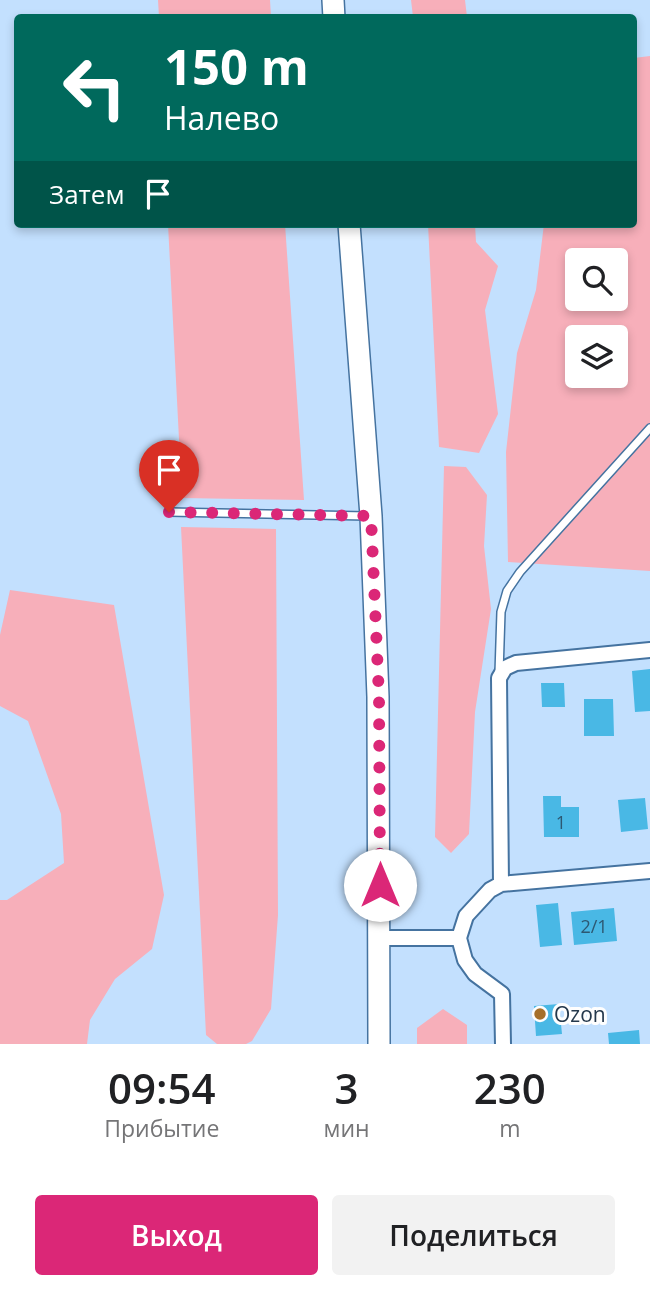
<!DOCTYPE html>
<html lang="ru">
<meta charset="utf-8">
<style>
:root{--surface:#fff;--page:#f2f2f2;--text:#202124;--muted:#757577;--accent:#db2777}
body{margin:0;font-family:"Open Sans",sans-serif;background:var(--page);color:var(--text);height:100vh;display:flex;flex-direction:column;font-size:26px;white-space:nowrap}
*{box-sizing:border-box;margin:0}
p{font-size:23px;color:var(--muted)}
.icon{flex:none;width:38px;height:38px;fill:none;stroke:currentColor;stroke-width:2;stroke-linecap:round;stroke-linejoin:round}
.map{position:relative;height:1044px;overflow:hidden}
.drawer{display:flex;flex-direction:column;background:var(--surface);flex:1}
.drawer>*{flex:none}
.guide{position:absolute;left:14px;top:14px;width:623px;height:214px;border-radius:7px;box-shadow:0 4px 10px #0003;background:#00695c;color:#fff;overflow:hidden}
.buttons{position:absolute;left:565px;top:248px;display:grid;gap:14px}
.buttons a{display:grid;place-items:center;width:63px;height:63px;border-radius:7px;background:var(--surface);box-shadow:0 4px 10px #0003;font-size:35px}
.pin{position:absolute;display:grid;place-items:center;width:60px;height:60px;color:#fff;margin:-72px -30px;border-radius:50% 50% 50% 0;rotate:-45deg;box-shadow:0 0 7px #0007}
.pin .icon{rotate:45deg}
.me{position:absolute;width:77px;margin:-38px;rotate:0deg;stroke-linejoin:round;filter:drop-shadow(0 0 5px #0008)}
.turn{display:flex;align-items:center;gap:24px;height:147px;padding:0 35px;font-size:32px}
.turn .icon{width:91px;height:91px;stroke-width:2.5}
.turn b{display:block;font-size:49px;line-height:60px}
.then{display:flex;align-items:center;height:66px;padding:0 35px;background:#0003;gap:14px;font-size:26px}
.eta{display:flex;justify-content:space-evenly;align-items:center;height:119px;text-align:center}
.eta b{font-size:42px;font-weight:600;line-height:49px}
.action{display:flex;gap:14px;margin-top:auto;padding:14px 35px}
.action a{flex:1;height:80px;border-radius:7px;background:var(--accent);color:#fff;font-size:28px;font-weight:600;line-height:80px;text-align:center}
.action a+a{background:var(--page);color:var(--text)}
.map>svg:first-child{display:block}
.green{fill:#f7afba;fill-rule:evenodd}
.building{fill:#49b8e5}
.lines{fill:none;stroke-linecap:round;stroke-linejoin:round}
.lane-casing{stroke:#4573a0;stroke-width:10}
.street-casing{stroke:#4573a0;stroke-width:18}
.secondary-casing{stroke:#4573a0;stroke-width:24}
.lane{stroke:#fff;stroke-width:7}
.street{stroke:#fff;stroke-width:14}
.secondary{stroke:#fff;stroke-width:21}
.route{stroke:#db2777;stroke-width:12;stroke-dasharray:0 21.6}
.poi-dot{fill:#a6702b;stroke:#fefefe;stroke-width:2.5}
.labels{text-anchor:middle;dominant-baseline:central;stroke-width:6;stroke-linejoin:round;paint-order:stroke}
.number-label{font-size:18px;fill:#2d5872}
.poi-label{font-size:21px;fill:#24384c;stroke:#fefefe;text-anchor:start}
</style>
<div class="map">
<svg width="650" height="1044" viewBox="0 0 650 1044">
<rect width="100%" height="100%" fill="#c3e0fe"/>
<path class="green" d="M 158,0 L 270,0 L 271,17 L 159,17 Z
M 411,0 L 465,0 L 467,17 L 413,17 Z
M 650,56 L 650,571 L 508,562 L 506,452 L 517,353 L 536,290 L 544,224 L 634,224 L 634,58 ZM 578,261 L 616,261 L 616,299 L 578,299 ZM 578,338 L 616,338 L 616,376 L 578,376 Z
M 168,224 L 285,224 L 304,500 L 182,498 Z
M 428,224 L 475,224 L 476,242 L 498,266 L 485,310 L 498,414 L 479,453 L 439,447 Z
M 444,466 L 466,467 L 487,495 L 484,546 L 491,609 L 475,712 L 469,834 L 451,853 L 435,837 Z
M 181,527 L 276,529 L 278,915 L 271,1009 L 252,1041 L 246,1044 L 217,1044 L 206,1035 Z
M 10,590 L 114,605 L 164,895 L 152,949 L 115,979 L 90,1020 L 87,1044 L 0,1044 L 0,900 L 7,900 L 64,863 L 61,814 L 28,721 L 0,706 L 0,635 Z
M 443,1009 L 467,1025 L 467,1044 L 417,1044 L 417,1028 Z"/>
<path class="building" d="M 650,669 L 650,711 L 635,712 L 632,671 Z
M 541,683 L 564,683 L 565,707 L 542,707 Z
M 584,699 L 613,699 L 614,736 L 584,736 Z
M 543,796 L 561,796 L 561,807 L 579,807 L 579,837 L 544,837 Z
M 645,798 L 648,829 L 621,832 L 618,800 Z
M 558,903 L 562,945 L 540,947 L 536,905 Z
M 614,908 L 617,941 L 574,945 L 571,912 Z
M 559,1004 L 562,1034 L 536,1036 L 534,1006 Z
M 639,1030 L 640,1044 L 609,1044 L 608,1033 Z"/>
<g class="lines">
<g class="lane-casing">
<path id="lane" d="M 169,512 L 367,516
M 499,673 L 501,612 L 507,591 L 520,572 L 650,428"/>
</g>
<g class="street-casing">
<path id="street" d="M 501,884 L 499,678 L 505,668 L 516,663 L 650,650
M 380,938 L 459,938
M 503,1044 L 502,994 L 475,974 L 465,960 L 459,938 L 466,916 L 490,890 L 501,884 L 650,871"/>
</g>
<g class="secondary-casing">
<path id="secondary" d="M 333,0 L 334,18
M 349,224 L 371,516 L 378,697 L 379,1044"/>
</g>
<use href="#lane" class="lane"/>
<use href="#street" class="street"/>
<use href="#secondary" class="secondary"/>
</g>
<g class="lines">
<path class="route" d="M 169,512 L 371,516 L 379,697 L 380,885"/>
</g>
<circle class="poi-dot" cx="540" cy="1014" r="7"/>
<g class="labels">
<g class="number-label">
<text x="561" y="822">1</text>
<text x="594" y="926">2/1</text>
</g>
<g class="poi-label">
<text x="554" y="1014">Ozon</text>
</g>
</g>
</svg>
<div class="buttons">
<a><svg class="icon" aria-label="search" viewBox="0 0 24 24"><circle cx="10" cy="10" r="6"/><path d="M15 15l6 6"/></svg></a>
<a><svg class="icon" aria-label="layers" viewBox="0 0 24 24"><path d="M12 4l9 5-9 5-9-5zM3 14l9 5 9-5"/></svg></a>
</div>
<div class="pin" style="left:169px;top:512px;background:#d93025"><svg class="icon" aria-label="arrive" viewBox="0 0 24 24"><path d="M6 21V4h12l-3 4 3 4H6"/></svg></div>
<svg class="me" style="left:380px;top:885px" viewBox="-20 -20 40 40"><circle r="19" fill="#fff"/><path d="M0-13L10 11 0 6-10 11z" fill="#db2777"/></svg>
<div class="guide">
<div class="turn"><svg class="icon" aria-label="left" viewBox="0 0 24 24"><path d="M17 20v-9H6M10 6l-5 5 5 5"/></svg><div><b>150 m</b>Налево</div></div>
<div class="then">Затем<svg class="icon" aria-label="arrive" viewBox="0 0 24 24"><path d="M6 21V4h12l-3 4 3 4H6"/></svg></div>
</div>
</div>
<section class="drawer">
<div class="eta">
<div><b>09:54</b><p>Прибытие</p></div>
<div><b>3</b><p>мин</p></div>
<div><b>230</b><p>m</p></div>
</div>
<div class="action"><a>Выход</a><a>Поделиться</a></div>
</section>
